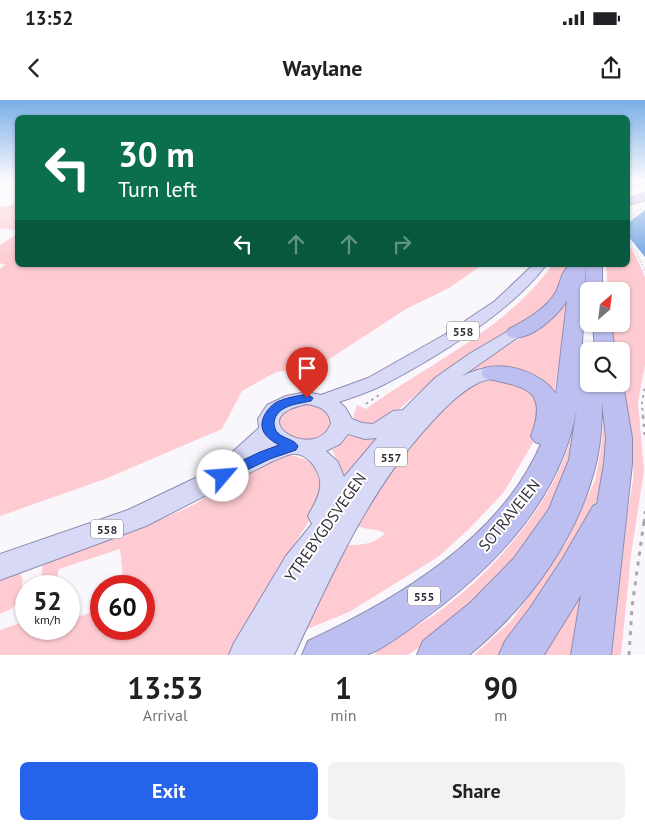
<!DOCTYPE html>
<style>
:root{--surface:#fff;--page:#f2f2f2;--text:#202124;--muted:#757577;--accent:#2563eb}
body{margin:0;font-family:"PT Sans",sans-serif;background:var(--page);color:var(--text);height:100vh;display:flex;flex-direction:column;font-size:19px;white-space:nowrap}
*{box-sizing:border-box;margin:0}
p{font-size:16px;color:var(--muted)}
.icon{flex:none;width:28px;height:28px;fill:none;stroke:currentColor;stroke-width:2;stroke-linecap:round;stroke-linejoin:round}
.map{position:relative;height:555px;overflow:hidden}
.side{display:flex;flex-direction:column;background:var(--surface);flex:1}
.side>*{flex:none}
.guide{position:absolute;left:15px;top:15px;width:615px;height:152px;border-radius:8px;box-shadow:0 1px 4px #0004;background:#0b6e4f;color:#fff;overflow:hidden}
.needle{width:32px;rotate:28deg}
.buttons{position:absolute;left:580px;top:182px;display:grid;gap:10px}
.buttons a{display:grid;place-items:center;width:50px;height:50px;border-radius:8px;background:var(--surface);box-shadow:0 1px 4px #0004;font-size:25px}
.speed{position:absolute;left:15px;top:475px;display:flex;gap:10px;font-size:25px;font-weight:700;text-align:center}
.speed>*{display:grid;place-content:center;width:65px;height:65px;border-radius:50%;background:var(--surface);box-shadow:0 1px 4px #0004;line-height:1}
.speed small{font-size:12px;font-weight:400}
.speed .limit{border:8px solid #d22;background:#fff;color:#111}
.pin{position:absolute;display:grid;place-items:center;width:42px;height:42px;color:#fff;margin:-51px -21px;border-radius:50% 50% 50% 0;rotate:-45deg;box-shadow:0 0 5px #0007}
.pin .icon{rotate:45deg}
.me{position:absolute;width:55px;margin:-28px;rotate:63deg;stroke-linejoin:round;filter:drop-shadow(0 0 4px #0008)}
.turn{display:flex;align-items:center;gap:18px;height:105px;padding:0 20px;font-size:22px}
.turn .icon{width:65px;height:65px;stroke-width:2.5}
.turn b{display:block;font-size:35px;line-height:42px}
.lanes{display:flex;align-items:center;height:48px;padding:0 20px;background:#0003;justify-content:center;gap:25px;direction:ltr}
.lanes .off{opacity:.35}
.eta{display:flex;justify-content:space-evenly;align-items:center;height:85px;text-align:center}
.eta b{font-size:30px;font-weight:600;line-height:35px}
.primary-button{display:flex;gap:10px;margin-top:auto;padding:10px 20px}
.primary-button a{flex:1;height:58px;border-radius:8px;background:var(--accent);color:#fff;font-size:20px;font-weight:600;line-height:58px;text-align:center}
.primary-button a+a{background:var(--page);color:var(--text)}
.status{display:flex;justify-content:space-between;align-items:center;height:35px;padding:0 25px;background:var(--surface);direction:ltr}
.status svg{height:14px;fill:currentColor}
header{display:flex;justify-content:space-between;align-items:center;height:65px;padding:0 20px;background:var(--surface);font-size:22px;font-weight:600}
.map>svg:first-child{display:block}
.green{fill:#fdcbd1}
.water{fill:#71a5e4}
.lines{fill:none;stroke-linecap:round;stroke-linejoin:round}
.primary-casing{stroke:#8e8db1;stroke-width:2}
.highway-casing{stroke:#8e8db1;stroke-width:2}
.path-far3{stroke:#aba7ae;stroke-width:1;stroke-dasharray:1 2;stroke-linecap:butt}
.path-far2{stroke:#aba7ae;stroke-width:2;stroke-dasharray:2.5 4;stroke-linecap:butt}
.path-far1{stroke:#aba7ae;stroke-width:2.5;stroke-dasharray:3 5;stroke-linecap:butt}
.path{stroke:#aba7ae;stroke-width:3;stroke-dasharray:4 6;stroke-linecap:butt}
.primary{fill:#d7d9f7;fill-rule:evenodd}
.highway{fill:#bdbff1;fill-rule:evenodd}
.route{fill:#2563eb;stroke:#184099}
.labels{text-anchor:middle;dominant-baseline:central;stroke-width:4;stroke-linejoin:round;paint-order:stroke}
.shield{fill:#fff;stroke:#726e75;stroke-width:1}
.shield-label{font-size:12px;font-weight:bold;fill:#36303a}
.near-street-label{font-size:16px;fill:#36303a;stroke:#fff}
</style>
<div class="status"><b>13:52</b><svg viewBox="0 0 49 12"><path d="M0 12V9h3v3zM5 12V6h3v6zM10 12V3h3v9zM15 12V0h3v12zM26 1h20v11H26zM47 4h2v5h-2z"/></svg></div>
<header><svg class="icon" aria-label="back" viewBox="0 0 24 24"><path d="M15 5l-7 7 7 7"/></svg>Waylane<svg class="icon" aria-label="share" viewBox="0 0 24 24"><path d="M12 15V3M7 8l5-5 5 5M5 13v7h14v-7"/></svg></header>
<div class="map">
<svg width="645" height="555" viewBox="0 0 645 555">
<rect width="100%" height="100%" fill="#faf7fc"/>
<path class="green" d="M 17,103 L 17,130 L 0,128 L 0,108 Z
M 17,134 L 18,165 L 482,165 L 449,188 L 406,209 L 317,267 L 276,272 L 242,291 L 222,329 L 105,379 L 0,416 L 0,169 L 5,165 L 0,163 L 0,145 Z
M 628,144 L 635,154 L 645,177 L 645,265 L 638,302 L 644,371 L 631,455 L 621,555 L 605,555 L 633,380 C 635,335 621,295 621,251 L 611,251 L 609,224 L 621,224 L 621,191 L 608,191 L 606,165 L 628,165 Z
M 552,165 L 567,165 L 565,177 L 547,207 L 524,223 L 488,242 L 445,270 L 384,322 L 368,327 L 357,322 L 353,317 L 357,305 L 366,309 C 428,264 507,229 552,165 Z
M 564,204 L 567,204 L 554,295 L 480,270 L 469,271 L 528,233 Z
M 488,278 L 531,288 L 541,315 L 534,341 L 504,392 L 469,429 L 438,457 L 349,512 L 303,531 L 345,445 C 361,445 374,445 385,433 C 377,429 367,430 358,426 L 356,422 C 384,382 440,292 488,278 Z
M 577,291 L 583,292 L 572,356 L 547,416 L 502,477 L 434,538 L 408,555 L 374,555 C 388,539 419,526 437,513 C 491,473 544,414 567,351 C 574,332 576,311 577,291 Z
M 303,304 C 318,305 325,309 332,322 C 318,349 301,341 279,330 L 278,318 L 288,309 Z
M 604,308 L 609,342 L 604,376 L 593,411 L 504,555 L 474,555 L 512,520 L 568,440 L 595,380 L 601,348 Z
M 348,336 L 365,339 L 380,338 L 344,382 L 338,362 L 332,350 L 339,346 Z
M 290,355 C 304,358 314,362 324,373 L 319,406 L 274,475 L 228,555 L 0,555 L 0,530 L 20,523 L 26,530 L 69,529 L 69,520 L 101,509 L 101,529 L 144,529 L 144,486 L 124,486 L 120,449 L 59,469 L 57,479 L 52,484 L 45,483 L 41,477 L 43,465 L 49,460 C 94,444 141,429 185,409 C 216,394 256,360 290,355 Z
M 14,472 L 20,474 L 23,479 L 19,502 L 11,509 L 0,514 L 0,476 Z
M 582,491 L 578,555 L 539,555 Z"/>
<path class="water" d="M 645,110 L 645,157 L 628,136 L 628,123 Z"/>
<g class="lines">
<g class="primary-casing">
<path id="primary" d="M 636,81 L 645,81 L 645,83 L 628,88 L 628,84 Z
M 533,165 L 546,165 C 512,211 434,259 383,285 C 369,292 354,297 339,302 L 345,307 L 352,319 L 362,323 L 373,324 L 393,311 L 403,310 L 435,278 L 469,254 L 510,230 L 522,230 L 524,233 L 461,277 C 472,271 486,266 499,269 L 501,273 C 496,280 485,279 478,283 C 456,294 437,316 421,334 C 365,398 330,479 294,555 L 229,555 L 234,543 L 286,456 L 312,424 L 308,416 C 313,406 319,398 320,387 C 322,373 308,352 292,354 C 286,355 279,359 273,361 L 146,426 L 0,480 L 0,454 L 128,410 L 225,364 L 224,362 L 228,356 L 259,328 L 258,319 L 267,305 L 286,296 L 307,292 L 321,295 L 368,278 L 444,235 L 495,201 ZM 307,304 C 319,306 329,310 331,323 C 317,364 238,318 307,304 ZM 348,334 L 365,339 L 377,338 L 344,377 L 338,362 L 326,351 L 340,344 Z"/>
</g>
<g class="highway-casing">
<path id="highway" d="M 645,93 L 645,100 L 628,105 L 628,99 Z
M 570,165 L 586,165 L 580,283 L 583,279 L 589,278 L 589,284 L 621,284 L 621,281 L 623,284 L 632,338 L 632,364 L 611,555 L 571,555 L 581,495 L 544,555 L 499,555 L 505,541 L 530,508 L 563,458 L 593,406 L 597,404 L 604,364 L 606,338 L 602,302 C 602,321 601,341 597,359 C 580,436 529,506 469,555 L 417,555 L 423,541 L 471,502 L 514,458 L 549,409 L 569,360 L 578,300 C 565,396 494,469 418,523 C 407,531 379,552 366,555 C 353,555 317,555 302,555 L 308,541 C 396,500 501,438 541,344 L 535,342 L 531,336 C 550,286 521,287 484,278 L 481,273 L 484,268 C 508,262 542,273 556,294 L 567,201 C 556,217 530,242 509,237 L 506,233 L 509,229 C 526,220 546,209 556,192 C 562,180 560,173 570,165 Z
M 586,165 L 602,165 L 602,191 L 589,191 L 589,195 L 586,191 Z
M 593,224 L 611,224 L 615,251 L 595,251 Z"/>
</g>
<path class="path-far3" d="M 0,108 L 8,108
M 0,114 L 8,110 L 8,108 L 18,106
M 628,118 L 642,108
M 628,141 L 637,153 L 645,171"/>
<path class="path-far2" d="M 366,304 L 379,295
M 643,317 L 642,303 L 645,285"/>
<path class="path-far1" d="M 643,316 L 645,337
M 644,422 L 645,411"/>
<path class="path" d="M 629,555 L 632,507 L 644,421"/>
<use href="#primary" class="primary"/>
<use href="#highway" class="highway"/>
</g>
<linearGradient id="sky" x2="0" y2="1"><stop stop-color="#78aee6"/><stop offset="0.51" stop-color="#fdfbfe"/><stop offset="1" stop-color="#fdfbfe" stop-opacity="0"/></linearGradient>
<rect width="645" height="159" fill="url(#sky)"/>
<path class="route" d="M 307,294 L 313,298 L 311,301 C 298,304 277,305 274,322 C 274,325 275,331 278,333 C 284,339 294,339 298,346 L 296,350 L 270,359 L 228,379 L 223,381 L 218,379 L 216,376 L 218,372 L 260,352 L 279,345 C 264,337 256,327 267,311 C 271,306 274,303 279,301 C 288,297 298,296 307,294 Z"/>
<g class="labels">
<g class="shield">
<rect x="447" y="221.5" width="32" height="19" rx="4"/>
<rect x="375" y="347.5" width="32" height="19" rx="4"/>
<rect x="91" y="419.5" width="32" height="19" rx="4"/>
<rect x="408" y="486.5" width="32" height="19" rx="4"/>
</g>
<g class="shield-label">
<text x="463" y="231">558</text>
<text x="391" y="357">557</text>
<text x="107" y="429">558</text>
<text x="424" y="496">555</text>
</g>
<g class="near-street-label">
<text transform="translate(509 415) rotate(-51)">SOTRAVEIEN</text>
<text transform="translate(325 427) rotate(-55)">YTREBYGDSVEGEN</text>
</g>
</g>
</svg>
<div class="buttons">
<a><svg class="needle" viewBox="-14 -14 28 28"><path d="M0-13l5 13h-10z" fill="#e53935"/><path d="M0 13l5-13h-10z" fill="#757577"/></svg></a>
<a><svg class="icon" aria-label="search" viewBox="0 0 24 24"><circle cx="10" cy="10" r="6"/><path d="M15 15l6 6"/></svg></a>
</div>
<div class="speed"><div>52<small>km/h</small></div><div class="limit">60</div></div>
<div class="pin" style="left:307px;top:298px;background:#d93025"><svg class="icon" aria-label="arrive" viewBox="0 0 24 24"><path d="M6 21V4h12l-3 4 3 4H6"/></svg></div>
<svg class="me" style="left:223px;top:376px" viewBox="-20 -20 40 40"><circle r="19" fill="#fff"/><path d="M0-13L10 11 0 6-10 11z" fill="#2563eb"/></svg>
<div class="guide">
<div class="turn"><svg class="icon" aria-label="left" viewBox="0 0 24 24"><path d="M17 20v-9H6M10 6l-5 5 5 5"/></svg><div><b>30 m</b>Turn left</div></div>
<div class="lanes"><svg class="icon" aria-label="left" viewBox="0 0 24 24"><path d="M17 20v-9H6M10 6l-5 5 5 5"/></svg><svg class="icon off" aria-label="ahead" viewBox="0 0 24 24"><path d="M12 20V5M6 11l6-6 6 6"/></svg><svg class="icon off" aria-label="ahead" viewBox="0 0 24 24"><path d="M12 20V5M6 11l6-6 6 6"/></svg><svg class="icon off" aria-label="right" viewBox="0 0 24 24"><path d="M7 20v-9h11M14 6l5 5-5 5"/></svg></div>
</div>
</div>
<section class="side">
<div class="eta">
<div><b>13:53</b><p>Arrival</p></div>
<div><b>1</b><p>min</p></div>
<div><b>90</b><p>m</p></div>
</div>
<div class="primary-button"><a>Exit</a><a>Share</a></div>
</section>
